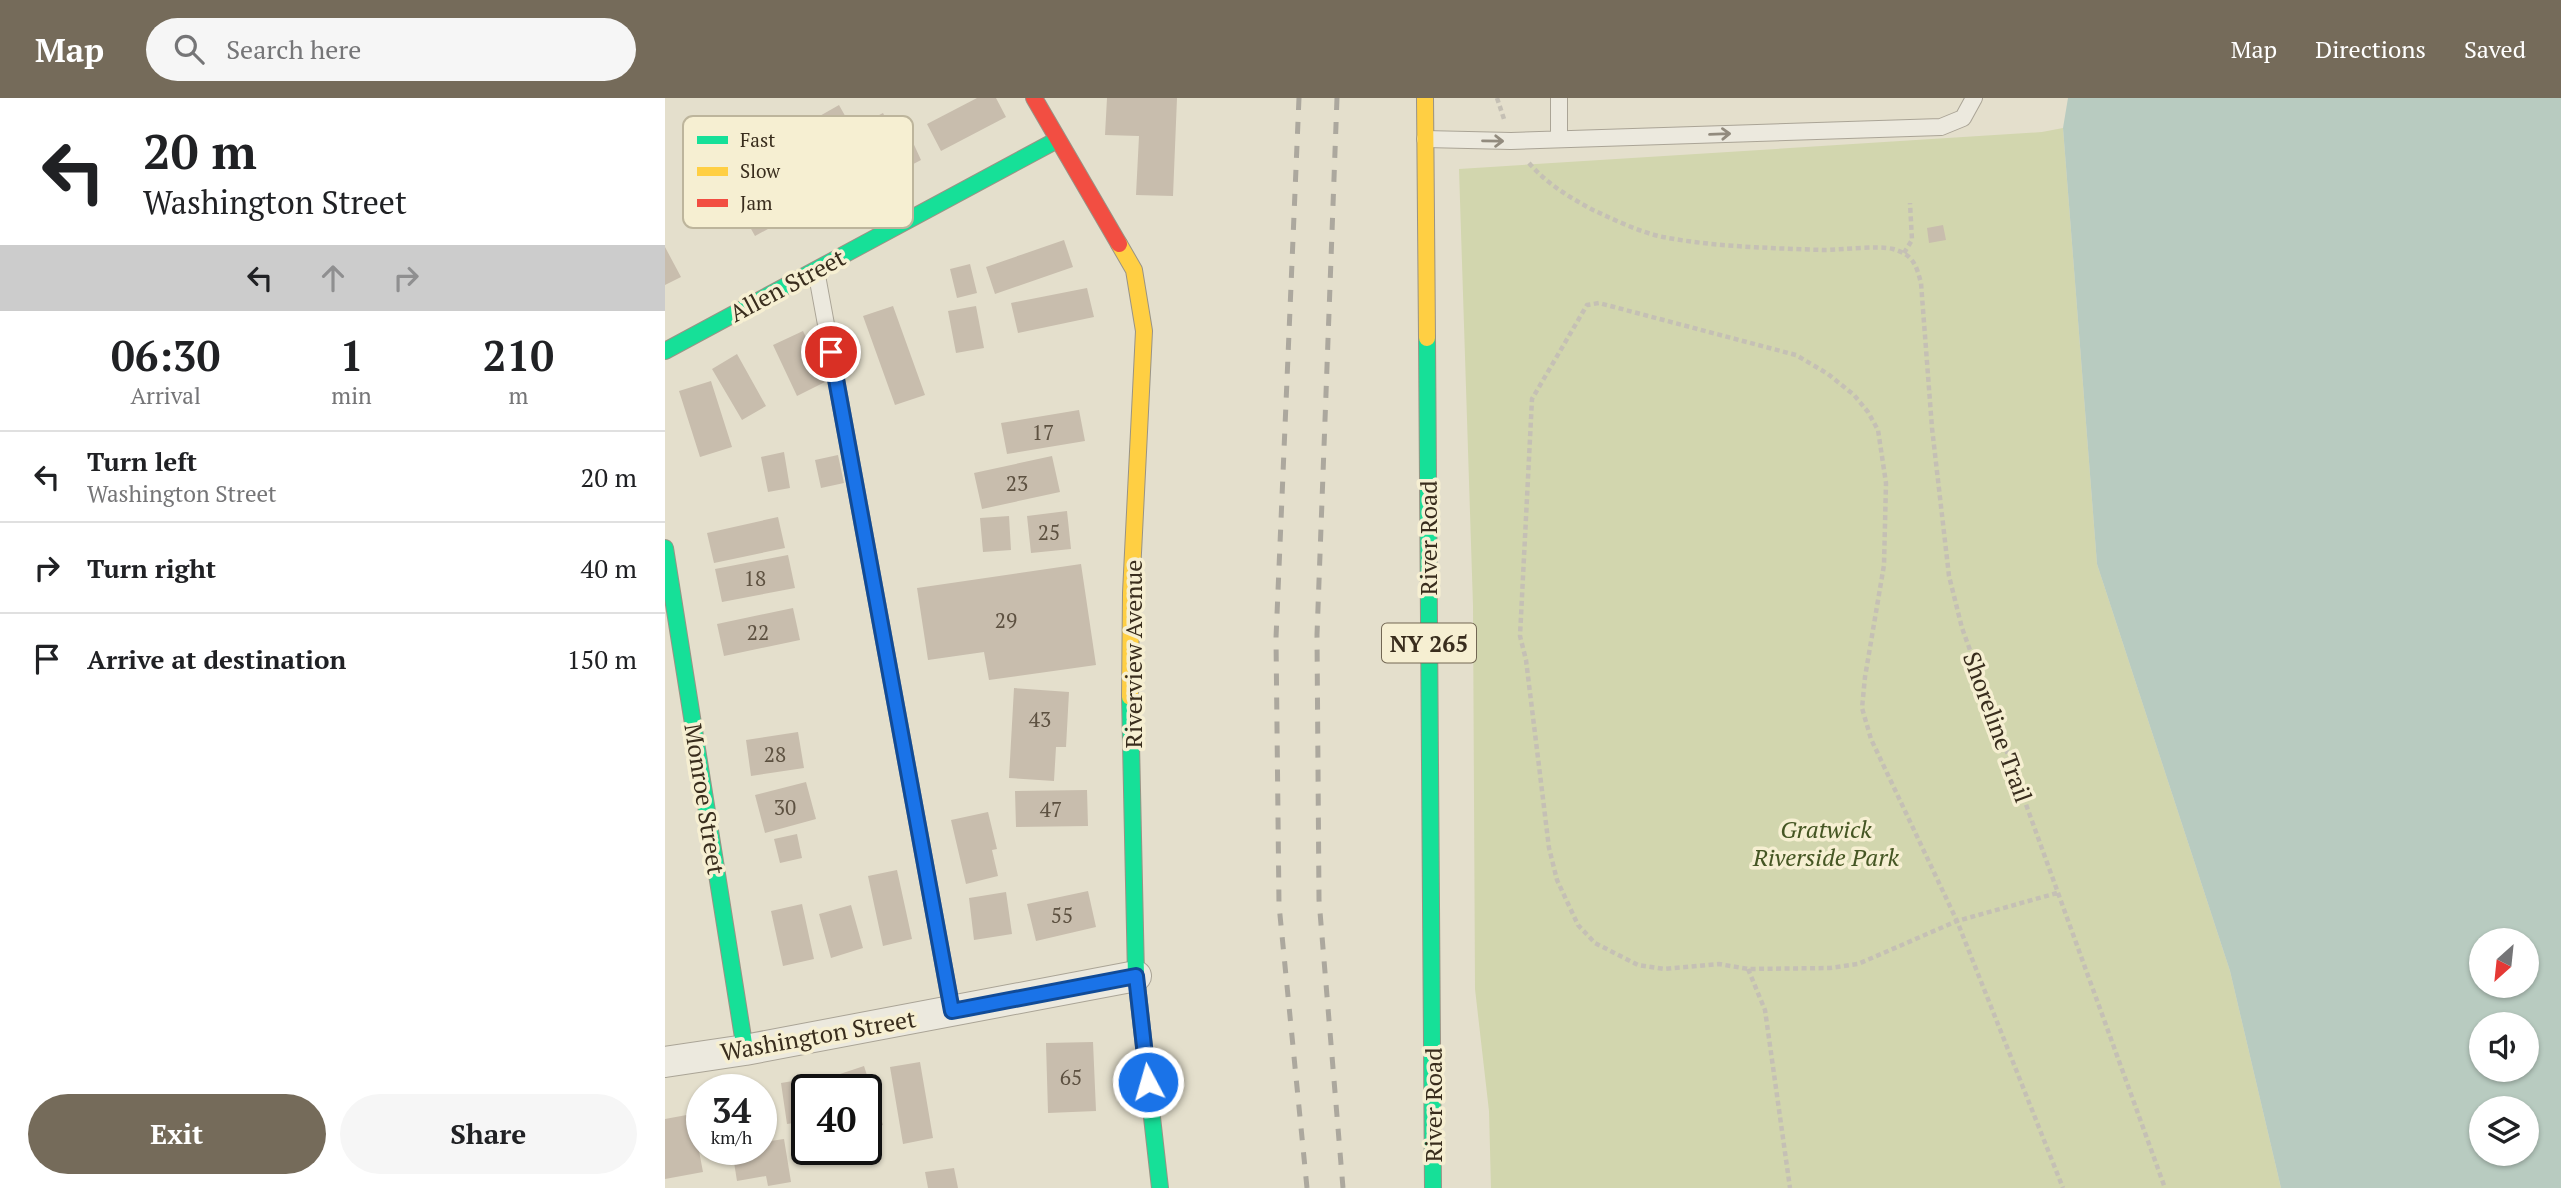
<!DOCTYPE html>
<style>
:root{--surface:#fff;--page:#f6f6f6;--text:#202124;--muted:#757577;--line:#e0e0e0;--accent:#756b5a}
body{margin:0;font-family:"PT Serif",serif;background:var(--page);color:var(--text);height:100vh;display:flex;flex-direction:column;font-size:26px;white-space:nowrap}
*{box-sizing:border-box;margin:0}
p{font-size:23px;color:var(--muted)}
.icon{flex:none;width:38px;height:38px;fill:none;stroke:currentColor;stroke-width:2;stroke-linecap:round;stroke-linejoin:round}
.map{position:relative;flex:1;overflow:hidden}
.panel{display:flex;flex-direction:column;background:var(--surface);width:665px}
.panel>*{flex:none}
.banner{background:#fff;color:var(--text);overflow:hidden}
.needle{width:46px;rotate:207deg}
.controls{position:absolute;left:1804px;top:830px;display:grid;gap:14px}
.controls a{display:grid;place-items:center;width:70px;height:70px;border-radius:50%;background:var(--surface);box-shadow:0 2px 5px #0004;font-size:35px}
.speed{position:absolute;left:21px;top:976px;display:flex;gap:14px;font-size:35px;font-weight:700;text-align:center}
.speed>*{display:grid;place-content:center;width:91px;height:91px;border-radius:50%;background:var(--surface);box-shadow:0 2px 5px #0004;line-height:1}
.speed small{font-size:18px;font-weight:400}
.speed .limit{border:4px solid #111;border-radius:10px;background:#fff;color:#111}
.pin{position:absolute;display:grid;place-items:center;width:60px;height:60px;color:#fff;margin:-30px;border:4px solid #fff;border-radius:50%;box-shadow:0 2px 7px #0007}
.me{position:absolute;width:77px;margin:-38px;rotate:354deg;stroke-linejoin:round;filter:drop-shadow(0 0 5px #0008)}
.turn{display:flex;align-items:center;gap:24px;height:147px;padding:0 28px;font-size:32px}
.turn .icon{width:91px;height:91px;stroke-width:2.5}
.turn b{display:block;font-size:49px;line-height:60px}
.lanes{display:flex;align-items:center;height:66px;padding:0 28px;background:#0003;justify-content:center;gap:35px;direction:ltr}
.lanes .off{opacity:.35}
.eta{display:flex;justify-content:space-evenly;align-items:center;height:119px;text-align:center}
.eta b{font-size:42px;font-weight:600;line-height:49px}
.action{display:flex;gap:14px;margin-top:auto;padding:14px 28px}
.action a{flex:1;height:80px;border-radius:42px;background:var(--accent);color:#fff;font-size:28px;font-weight:600;line-height:80px;text-align:center}
.action a+a{background:var(--page);color:var(--text)}
ul{padding:0;list-style:none}
li{display:flex;align-items:center;gap:21px;height:91px;padding:0 28px;border-top:2px solid var(--line)}
li div{flex:1}
li b{display:block;font-size:26px}
li em{font-style:normal}
header{display:flex;align-items:center;gap:42px;box-sizing:border-box;height:98px;padding:0 35px;background:var(--accent);color:#fff}
header strong{font-size:33px}
nav{display:flex;gap:38px;margin-inline-start:auto;font-size:24px}
.search{width:490px;height:63px;background:var(--page);display:flex;align-items:center;gap:18px;box-sizing:border-box;padding:0 24px;border-radius:38px;color:var(--muted);font-size:26px}
main{display:flex;flex:1;min-height:0}
.map>svg:first-child{display:block}
.green{fill:#d2d6ae}
.water{fill:#b8cbc0;fill-rule:evenodd}
.building{fill:#c8bdad}
.lines{fill:none;stroke-linecap:round;stroke-linejoin:round}
.lane-casing{stroke:#aaa496;stroke-width:18}
.street-casing{stroke:#aaa496;stroke-width:32}
.fast-casing{stroke:#999385;stroke-width:18}
.slow-casing{stroke:#999385;stroke-width:18}
.jam-casing{stroke:#999385;stroke-width:18}
.path{stroke:#c5c0b5;stroke-width:4.5;stroke-dasharray:5 3.5;stroke-linecap:butt}
.lane{stroke:#ece9de;stroke-width:16}
.street{stroke:#ece9de;stroke-width:30}
.fast{stroke:#16e098;stroke-width:16}
.slow{stroke:#ffcf43;stroke-width:16}
.jam{stroke:#f24e42;stroke-width:16}
.rail{stroke:#aca89e;stroke-width:5;stroke-dasharray:12 12;stroke-linecap:butt}
.oneway{stroke:#928b7e}
.route-casing{stroke:#114b97;stroke-width:18}
.route{stroke:#1a73e8;stroke-width:12}
.labels{text-anchor:middle;dominant-baseline:central;stroke-width:7;stroke-linejoin:round;paint-order:stroke}
.number-label{font-size:21px;fill:#5d5141}
.shield{fill:#f6efd2;stroke:#726753;stroke-width:2}
.shield-label{font-size:23px;font-weight:bold;fill:#392d1d}
.street-label{font-size:24px;fill:#392d1d;stroke:#f6efd2}
.park-label{font-size:24px;font-style:italic;fill:#455623;stroke:#f6efd2}
.key{fill:#f6efd2;stroke:#bdb59c;stroke-width:2}
.key-label{font-size:19px;fill:#392d1d}
</style>
<header>
<strong>Map</strong>
<div class="search"><svg class="icon" aria-label="search" viewBox="0 0 24 24"><circle cx="10" cy="10" r="6"/><path d="M15 15l6 6"/></svg>Search here</div>
<nav><a>Map</a><a>Directions</a><a>Saved</a></nav>
</header>
<main>
<section class="panel">
<div class="banner">
<div class="turn"><svg class="icon" aria-label="left" viewBox="0 0 24 24"><path d="M17 20v-9H6M10 6l-5 5 5 5"/></svg><div><b>20 m</b>Washington Street</div></div>
<div class="lanes"><svg class="icon" aria-label="left" viewBox="0 0 24 24"><path d="M17 20v-9H6M10 6l-5 5 5 5"/></svg><svg class="icon off" aria-label="ahead" viewBox="0 0 24 24"><path d="M12 20V5M6 11l6-6 6 6"/></svg><svg class="icon off" aria-label="right" viewBox="0 0 24 24"><path d="M7 20v-9h11M14 6l5 5-5 5"/></svg></div>
</div>
<div class="eta">
<div><b>06:30</b><p>Arrival</p></div>
<div><b>1</b><p>min</p></div>
<div><b>210</b><p>m</p></div>
</div>
<ul>
<li><svg class="icon" aria-label="left" viewBox="0 0 24 24"><path d="M17 20v-9H6M10 6l-5 5 5 5"/></svg><div><b>Turn left</b><p>Washington Street</p></div><em>20 m</em></li>
<li><svg class="icon" aria-label="right" viewBox="0 0 24 24"><path d="M7 20v-9h11M14 6l5 5-5 5"/></svg><div><b>Turn right</b></div><em>40 m</em></li>
<li><svg class="icon" aria-label="arrive" viewBox="0 0 24 24"><path d="M6 21V4h12l-3 4 3 4H6"/></svg><div><b>Arrive at destination</b></div><em>150 m</em></li>
</ul>
<div class="action"><a>Exit</a><a>Share</a></div>
</section>
<div class="map">
<svg width="1896" height="1090" viewBox="0 0 1896 1090">
<rect width="100%" height="100%" fill="#e4dfcc"/>
<path class="green" d="M 1398,30 L 1432,466 L 1565,873 L 1616,1090 L 826,1090 L 824,1013 L 810,891 L 808,508 L 794,71 L 1377,34 Z"/>
<path class="water" d="M 1403,0 L 1896,0 L 1896,1090 L 1616,1090 L 1565,873 L 1432,466 L 1398,30 ZM 1816,842 L 1862,842 L 1862,887 L 1816,887 ZM 1816,926 L 1862,926 L 1862,971 L 1816,971 ZM 1816,1010 L 1862,1010 L 1862,1055 L 1816,1055 Z"/>
<path class="building" d="M 312,0 L 331,0 L 341,19 L 276,53 L 262,26 Z
M 442,0 L 512,0 L 508,98 L 471,97 L 474,38 L 440,37 Z
M 174,7 L 207,66 L 187,77 L 168,42 L 152,51 L 139,27 Z
M 218,15 L 229,37 L 206,48 L 195,27 Z
M 245,38 L 256,62 L 231,75 L 219,51 Z
M 96,66 L 125,119 L 90,138 L 61,86 Z
M 1278,127 L 1281,142 L 1264,145 L 1262,130 Z
M 399,142 L 408,169 L 330,196 L 321,169 Z
M 0,149 L 16,179 L 0,187 Z
M 305,166 L 312,195 L 292,200 L 285,171 Z
M 422,190 L 429,219 L 353,235 L 346,205 Z
M 228,208 L 260,297 L 230,307 L 198,218 Z
M 311,208 L 319,250 L 291,255 L 283,213 Z
M 138,233 L 162,283 L 132,298 L 108,247 Z
M 72,256 L 101,308 L 77,322 L 47,271 Z
M 46,283 L 67,349 L 35,359 L 14,293 Z
M 414,312 L 420,343 L 342,356 L 336,325 Z
M 119,354 L 125,390 L 103,394 L 96,359 Z
M 173,357 L 179,385 L 156,390 L 150,362 Z
M 387,358 L 395,394 L 317,411 L 309,375 Z
M 402,413 L 406,451 L 366,455 L 362,418 Z
M 344,418 L 346,452 L 318,454 L 315,420 Z
M 113,419 L 120,450 L 49,465 L 42,435 Z
M 123,457 L 130,490 L 57,504 L 50,471 Z
M 416,466 L 431,567 L 324,582 L 319,554 L 263,562 L 252,490 Z
M 128,510 L 135,542 L 59,558 L 52,526 Z
M 349,590 L 404,594 L 401,649 L 391,649 L 389,683 L 344,680 Z
M 133,634 L 139,670 L 86,678 L 81,642 Z
M 141,684 L 151,721 L 100,735 L 90,697 Z
M 422,692 L 423,728 L 351,729 L 350,693 Z
M 323,714 L 332,751 L 327,752 L 333,778 L 301,786 L 286,722 Z
M 132,736 L 137,760 L 115,765 L 109,741 Z
M 232,772 L 247,841 L 218,848 L 203,778 Z
M 423,793 L 431,829 L 371,843 L 362,806 Z
M 341,794 L 347,836 L 309,842 L 304,800 Z
M 137,806 L 149,861 L 118,868 L 106,813 Z
M 186,807 L 198,850 L 166,860 L 154,816 Z
M 428,944 L 431,1013 L 383,1015 L 381,945 Z
M 255,964 L 268,1040 L 238,1046 L 225,969 Z
M 199,968 L 218,1027 L 201,1032 L 201,992 L 174,992 L 169,978 Z
M 158,978 L 160,992 L 142,992 L 142,1023 L 122,1026 L 116,985 Z
M 27,1016 L 38,1074 L 0,1081 L 0,1021 Z
M 98,1035 L 99,1044 L 119,1041 L 126,1084 L 103,1088 L 101,1078 L 72,1083 L 67,1052 L 96,1052 Z
M 289,1070 L 293,1090 L 263,1090 L 260,1074 Z"/>
<g class="lines">
<g class="lane-casing">
<path id="lane" d="M 760,41 L 846,43 L 1276,29 L 1298,20 L 1309,0
M 894,41 L 894,0
M 151,172 L 287,913"/>
</g>
<g class="street-casing">
<path id="street" d="M 0,964 L 80,952 L 471,878"/>
</g>
<g class="fast-casing">
<path id="fast" d="M 762,240 L 768,1090
M 0,253 L 392,42
M 0,450 L 80,952
M 465,599 L 471,878 L 495,1090"/>
</g>
<g class="slow-casing">
<path id="slow" d="M 760,0 L 762,240
M 454,146 L 469,172 L 479,233 L 466,495 L 465,599"/>
</g>
<g class="jam-casing">
<path id="jam" d="M 369,0 L 454,146"/>
</g>
<path class="path" d="M 832,0 L 839,21
M 864,65 C 882,86 904,99 928,112 C 950,122 974,134 998,139 C 1050,149 1105,150 1158,152 C 1177,152 1212,147 1228,151 C 1248,157 1251,166 1256,185 L 1267,330 L 1284,478 L 1297,530 L 1500,1090
M 1239,155 L 1247,142 L 1245,105
M 1392,795 L 1292,823 L 1193,866 L 1165,870 L 1083,871 L 1054,866 L 999,871 L 973,867 L 930,845 L 913,827 L 892,782 L 884,750 L 861,562 L 855,538 L 867,301 L 922,207 L 934,205 L 1131,257 L 1163,276 L 1189,297 L 1203,314 L 1213,332 L 1221,385 L 1219,467 L 1200,579 L 1197,610 L 1206,641 L 1292,823 L 1398,1090
M 1083,871 L 1100,912 L 1125,1090"/>
<use href="#lane" class="lane"/>
<use href="#street" class="street"/>
<use href="#fast" class="fast"/>
<use href="#slow" class="slow"/>
<use href="#jam" class="jam"/>
<path class="rail" d="M 634,0 L 611,540 L 614,807 L 642,1090
M 672,0 L 652,537 L 654,802 L 678,1090"/>
</g>
<defs><path id="oneway-shaft" d="M-6 0H5M1.5-3L5.5 0L1.5 3" fill="none" stroke-width="1.6" stroke-linecap="round" stroke-linejoin="round" transform="scale(1.75)"/></defs>
<g class="oneway">
<use href="#oneway-shaft" transform="translate(1055 36) rotate(-2)"/>
<use href="#oneway-shaft" transform="translate(828 43) rotate(1)"/>
</g>
<g class="lines">
<g class="route-casing">
<path id="route" d="M 166,254 L 287,913 L 471,878 L 483,984"/>
</g>
<use href="#route" class="route"/>
</g>
<g class="labels">
<g class="number-label">
<text x="378" y="334">17</text>
<text x="352" y="385">23</text>
<text x="384" y="434">25</text>
<text x="90" y="480">18</text>
<text x="341" y="522">29</text>
<text x="93" y="534">22</text>
<text x="375" y="621">43</text>
<text x="110" y="656">28</text>
<text x="120" y="709">30</text>
<text x="386" y="711">47</text>
<text x="397" y="817">55</text>
<text x="406" y="979">65</text>
</g>
<rect class="shield" x="717" y="525.5" width="94" height="39" rx="5"/>
<g class="shield-label">
<text x="764" y="545">NY 265</text>
</g>
<g class="street-label">
<text transform="translate(122 187) rotate(-28)">Allen Street</text>
<text transform="translate(763 440) rotate(-90)">River Road</text>
<text transform="translate(468 556) rotate(-90)">Riverview Avenue</text>
<text transform="translate(1333 629) rotate(70)">Shoreline Trail</text>
<text transform="translate(40 701) rotate(81)">Monroe Street</text>
<text transform="translate(153 937) rotate(-10)">Washington Street</text>
<text transform="translate(768 1007) rotate(-90)">River Road</text>
</g>
<g class="park-label">
<text x="1161" y="731">Gratwick<tspan x="1161" dy="28">Riverside Park</tspan></text>
</g>
</g>
<rect x="18" y="18" width="230" height="112" rx="10" class="key"/>
<rect x="32" y="38" width="31" height="8" fill="#16e098"/>
<rect x="32" y="69" width="31" height="9" fill="#ffcf43"/>
<rect x="32" y="101" width="31" height="8" fill="#f24e42"/>
<g class="key-label">
<text x="75" y="49">Fast</text>
<text x="75" y="80">Slow</text>
<text x="75" y="112">Jam</text>
</g>
</svg>
<div class="controls">
<a><svg class="needle" viewBox="-14 -14 28 28"><path d="M0-13l5 13h-10z" fill="#e53935"/><path d="M0 13l5-13h-10z" fill="#757577"/></svg></a>
<a><svg class="icon" aria-label="sound" viewBox="0 0 24 24"><path d="M4 9h4l5-4v14l-5-4H4zM17 9q2 3 0 6"/></svg></a>
<a><svg class="icon" aria-label="layers" viewBox="0 0 24 24"><path d="M12 4l9 5-9 5-9-5zM3 14l9 5 9-5"/></svg></a>
</div>
<div class="speed"><div>34<small>km/h</small></div><div class="limit">40</div></div>
<div class="pin" style="left:166px;top:254px;background:#d93025"><svg class="icon" aria-label="arrive" viewBox="0 0 24 24"><path d="M6 21V4h12l-3 4 3 4H6"/></svg></div>
<svg class="me" style="left:483px;top:984px" viewBox="-20 -20 40 40"><circle r="17" fill="#1a73e8" stroke="#fff" stroke-width="3"/><path d="M0-11L8 9 0 5-8 9z" fill="#fff"/></svg>
</div>
</main>
